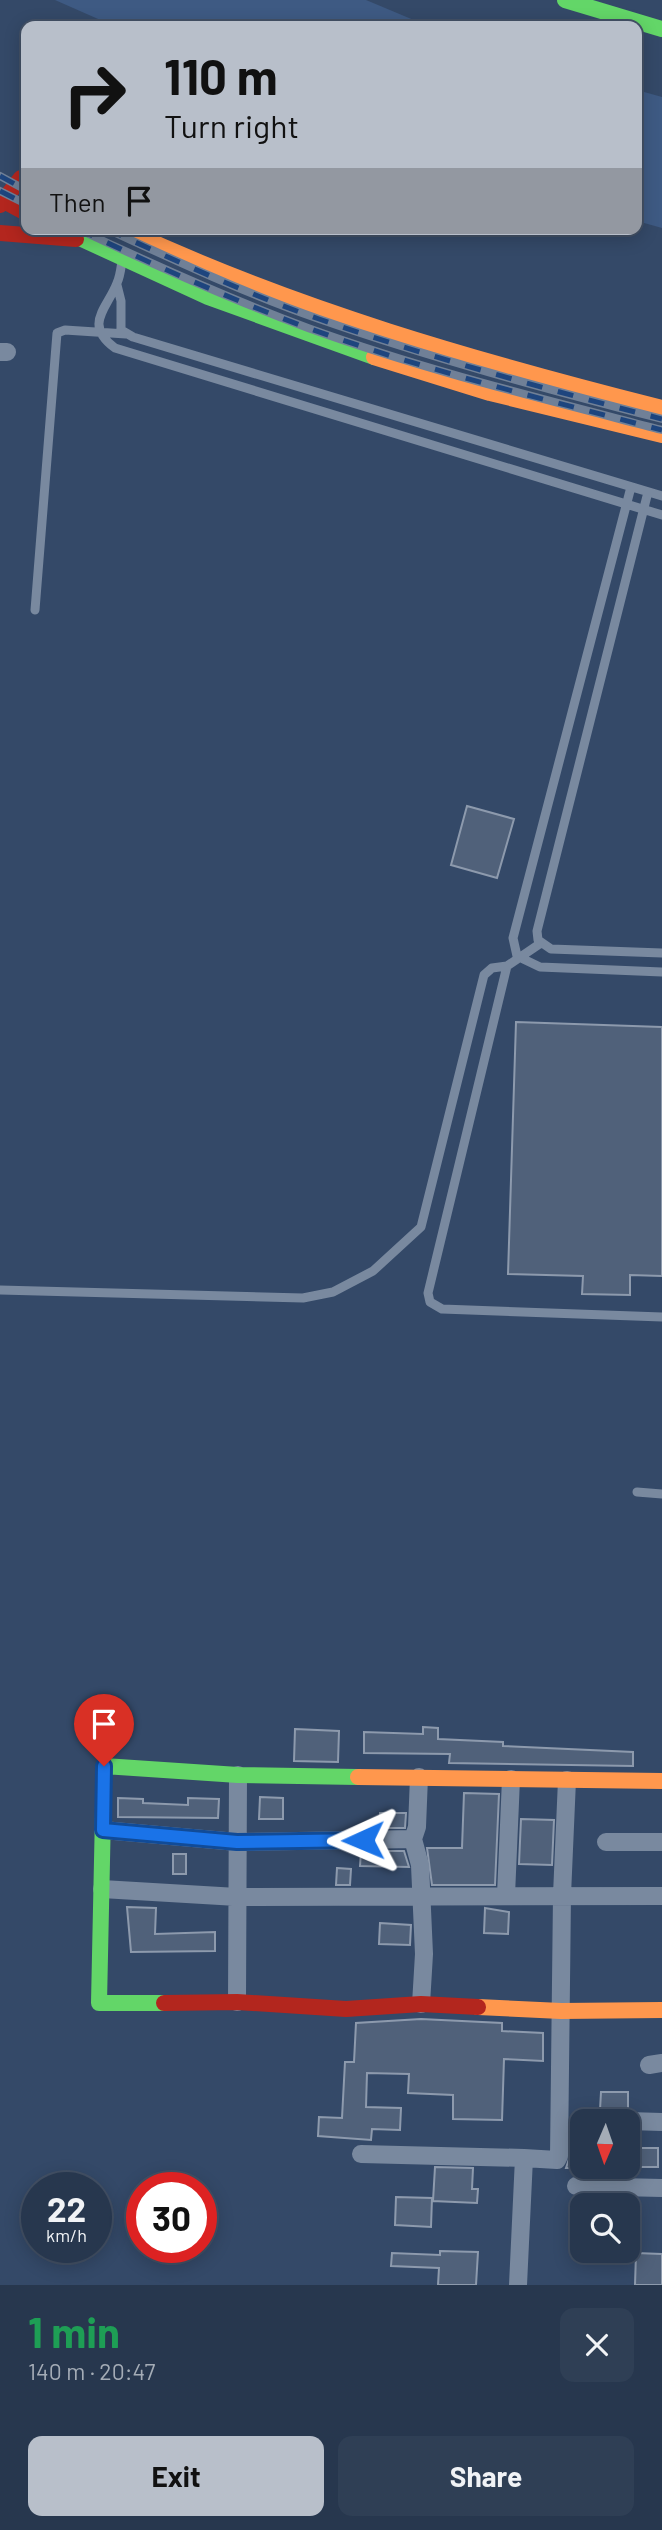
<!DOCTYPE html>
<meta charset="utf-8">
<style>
:root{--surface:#27374e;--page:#2f3f55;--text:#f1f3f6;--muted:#a4acb6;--line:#435166;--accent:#b8bfca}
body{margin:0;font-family:Barlow,sans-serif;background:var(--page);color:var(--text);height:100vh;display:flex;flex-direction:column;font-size:26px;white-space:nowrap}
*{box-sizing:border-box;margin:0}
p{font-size:23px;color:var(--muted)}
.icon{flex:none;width:38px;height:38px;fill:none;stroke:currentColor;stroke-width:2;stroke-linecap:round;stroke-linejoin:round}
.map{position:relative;height:2285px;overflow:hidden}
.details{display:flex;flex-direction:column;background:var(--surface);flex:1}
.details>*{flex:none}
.hud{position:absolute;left:21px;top:21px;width:621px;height:214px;border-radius:14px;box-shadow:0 4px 18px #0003,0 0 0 2px var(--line);background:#b8bfca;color:#111;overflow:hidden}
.needle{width:46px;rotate:182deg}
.controls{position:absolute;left:570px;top:2109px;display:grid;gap:14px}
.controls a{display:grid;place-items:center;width:70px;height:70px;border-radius:14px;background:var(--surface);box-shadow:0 4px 18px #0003,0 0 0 2px var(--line);font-size:35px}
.speed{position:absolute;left:21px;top:2172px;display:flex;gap:14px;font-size:35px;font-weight:700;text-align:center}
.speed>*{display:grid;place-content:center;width:91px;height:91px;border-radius:50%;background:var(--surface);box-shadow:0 4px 18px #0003,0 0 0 2px var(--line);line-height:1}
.speed small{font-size:18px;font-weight:400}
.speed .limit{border:10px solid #d22;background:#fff;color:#111}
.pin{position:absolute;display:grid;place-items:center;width:60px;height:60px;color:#fff;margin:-72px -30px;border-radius:50% 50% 50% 0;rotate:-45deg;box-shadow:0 0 7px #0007}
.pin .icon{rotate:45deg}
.me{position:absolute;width:77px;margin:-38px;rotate:269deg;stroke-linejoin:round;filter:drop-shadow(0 0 5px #0008)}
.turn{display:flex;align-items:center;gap:24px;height:147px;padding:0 28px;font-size:32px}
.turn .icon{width:91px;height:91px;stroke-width:2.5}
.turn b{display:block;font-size:49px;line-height:60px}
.then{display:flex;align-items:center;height:66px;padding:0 28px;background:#0003;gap:14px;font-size:26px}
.round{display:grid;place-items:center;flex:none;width:74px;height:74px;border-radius:14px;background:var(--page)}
.headline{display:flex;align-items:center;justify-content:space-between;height:119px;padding:0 28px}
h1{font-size:42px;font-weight:700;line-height:52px;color:#1e9e55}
.action{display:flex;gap:14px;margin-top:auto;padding:14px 28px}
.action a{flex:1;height:80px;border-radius:14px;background:var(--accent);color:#111;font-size:28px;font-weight:700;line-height:80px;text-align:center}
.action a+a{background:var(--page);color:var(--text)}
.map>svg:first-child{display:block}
.water{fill:#3e5a83}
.building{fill:#50617a;stroke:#8d9aad;stroke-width:2}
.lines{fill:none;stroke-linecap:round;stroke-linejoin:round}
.lane{stroke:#79899f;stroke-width:9}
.street{stroke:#79899f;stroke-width:18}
.fast{stroke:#63d668;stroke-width:16}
.slow{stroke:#ff974d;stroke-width:16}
.jam{stroke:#b3261e;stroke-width:16}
.rail-casing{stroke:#708097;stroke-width:8}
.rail{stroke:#1e457e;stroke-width:5;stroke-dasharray:16;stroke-linecap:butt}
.route-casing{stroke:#114b97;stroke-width:18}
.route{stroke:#1a73e8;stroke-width:12}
</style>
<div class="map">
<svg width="662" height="2285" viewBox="0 0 662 2285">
<rect width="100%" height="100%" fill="#344968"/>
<path class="water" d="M 55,0 L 366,0 L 428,26 L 114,26 Z
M 637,90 L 662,97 L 662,228 L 637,221 Z"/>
<path class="building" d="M 467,806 L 514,819 L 497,878 L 451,865 Z
M 516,1022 L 662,1027 L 662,1276 L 630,1275 L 630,1295 L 582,1294 L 583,1276 L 508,1274 Z
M 423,1727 L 438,1728 L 438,1739 L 503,1742 L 503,1746 L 633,1752 L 633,1766 L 449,1763 L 450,1754 L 364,1753 L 364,1732 L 423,1734 Z
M 295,1729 L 339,1731 L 338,1762 L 294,1761 Z
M 464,1793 L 499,1794 L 495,1885 L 432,1885 L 427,1848 L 462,1848 Z
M 260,1797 L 283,1798 L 283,1819 L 259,1819 Z
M 118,1798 L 143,1799 L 143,1803 L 188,1805 L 188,1798 L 219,1799 L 218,1818 L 118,1817 Z
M 380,1813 L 406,1813 L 405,1828 L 380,1828 Z
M 521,1819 L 554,1820 L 552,1865 L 519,1864 Z
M 361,1851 L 404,1851 L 409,1867 L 360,1866 Z
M 173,1854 L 186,1854 L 186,1874 L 173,1874 Z
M 337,1868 L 351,1869 L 350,1885 L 336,1885 Z
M 127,1907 L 156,1908 L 155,1934 L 215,1932 L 215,1951 L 131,1952 Z
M 485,1908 L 509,1912 L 508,1934 L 484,1933 Z
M 380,1923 L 411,1925 L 410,1945 L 379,1944 Z
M 421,2019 L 502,2023 L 502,2031 L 543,2033 L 543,2061 L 504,2059 L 502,2120 L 453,2119 L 453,2095 L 408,2093 L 409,2074 L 367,2073 L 366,2107 L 401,2108 L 400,2130 L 372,2129 L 371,2140 L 318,2136 L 319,2117 L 342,2118 L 345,2062 L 354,2062 L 356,2023 Z
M 601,2092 L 628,2092 L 628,2110 L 600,2110 Z
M 571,2126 L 583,2126 L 583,2168 L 566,2168 L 570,2156 Z
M 630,2148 L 658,2148 L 658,2167 L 630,2167 Z
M 435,2167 L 473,2168 L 472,2189 L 478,2189 L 477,2203 L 433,2201 Z
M 396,2197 L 432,2198 L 431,2227 L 395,2225 Z
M 440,2251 L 478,2252 L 476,2285 L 438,2285 L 439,2268 L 391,2266 L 392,2253 L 440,2255 Z
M 636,2253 L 662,2254 L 662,2285 L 635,2285 Z"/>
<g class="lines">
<path class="lane" d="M 122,261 C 121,268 120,277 117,283 C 107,309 83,324 115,348 L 662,515
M 117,285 L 121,301 L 121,330 L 133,337 L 662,496
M 631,487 L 513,938 L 517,956 L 540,967 L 662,972
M 648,492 L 537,931 L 538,940 L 551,949 L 662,953
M 35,610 L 57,333 L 65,330 L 126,334
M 541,943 L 507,966 L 428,1293 L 430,1302 L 442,1309 L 662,1317
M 0,1290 L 303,1298 L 333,1292 L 373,1271 L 421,1227 L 484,975 L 492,968 L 507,966
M 637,1492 L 662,1494"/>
<path class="street" d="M 0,352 L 7,352
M 419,1777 L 417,1827 L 413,1839 L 420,1865 L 424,1954 L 421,2004
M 103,1830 L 237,1842 L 413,1839
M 606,1842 L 662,1842
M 102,1889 L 237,1897 L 662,1896
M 506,1895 L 511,1779
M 237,2002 L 238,1775
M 649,2065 L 662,2063
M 597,2121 L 612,2121
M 628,2121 L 662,2122
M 361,2154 L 524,2158 L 518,2285
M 524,2158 L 557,2160 L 559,2156 L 562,1895 L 567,1780
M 576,2186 L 662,2188"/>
<path class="fast" d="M 565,0 L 662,29
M 60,229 L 208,297 L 374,357
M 164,2003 L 99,2003 L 104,1766 L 238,1775 L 358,1777"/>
<path class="slow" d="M 124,229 C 297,310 477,361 662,408
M 374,357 L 490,393 L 662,435
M 358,1777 L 662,1781
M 478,2007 L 561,2011 L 662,2010"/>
<path class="jam" d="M 0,199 L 26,213
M 0,205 L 21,178
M 0,233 L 76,239
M 164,2003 L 237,2002 L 346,2009 L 421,2004 L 478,2007"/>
<g class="rail-casing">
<path id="rail" d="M 0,176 L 26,190
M 0,191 L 26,204
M 78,229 C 154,265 230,299 308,328 C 424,370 543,399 662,430
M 107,229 C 176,261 247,294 319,319 C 431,358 546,389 662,419"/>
</g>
<use href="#rail" class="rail"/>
</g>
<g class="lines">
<g class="route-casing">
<path id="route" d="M 104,1766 L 103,1830 L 237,1842 L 363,1840"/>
</g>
<use href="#route" class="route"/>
</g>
</svg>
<div class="controls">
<a><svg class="needle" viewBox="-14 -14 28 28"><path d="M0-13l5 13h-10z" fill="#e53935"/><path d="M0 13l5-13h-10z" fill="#a4acb6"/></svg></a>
<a><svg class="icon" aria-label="search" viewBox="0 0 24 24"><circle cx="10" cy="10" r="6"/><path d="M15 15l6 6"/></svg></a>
</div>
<div class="speed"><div>22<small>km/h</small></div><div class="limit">30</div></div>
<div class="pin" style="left:104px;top:1766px;background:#d93025"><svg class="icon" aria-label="arrive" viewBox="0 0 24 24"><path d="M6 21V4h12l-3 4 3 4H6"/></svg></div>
<svg class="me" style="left:363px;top:1840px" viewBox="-20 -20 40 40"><path d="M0-17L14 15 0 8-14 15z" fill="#1a73e8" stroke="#fff" stroke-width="4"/></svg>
<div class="hud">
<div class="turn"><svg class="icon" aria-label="right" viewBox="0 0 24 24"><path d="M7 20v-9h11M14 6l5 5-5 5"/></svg><div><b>110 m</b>Turn right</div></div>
<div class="then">Then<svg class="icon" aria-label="arrive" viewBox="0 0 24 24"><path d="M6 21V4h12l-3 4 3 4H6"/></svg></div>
</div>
</div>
<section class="details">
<div class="headline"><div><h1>1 min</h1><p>140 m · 20:47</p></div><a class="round"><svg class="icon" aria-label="close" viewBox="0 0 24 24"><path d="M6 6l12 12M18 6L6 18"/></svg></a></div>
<div class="action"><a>Exit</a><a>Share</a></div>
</section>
